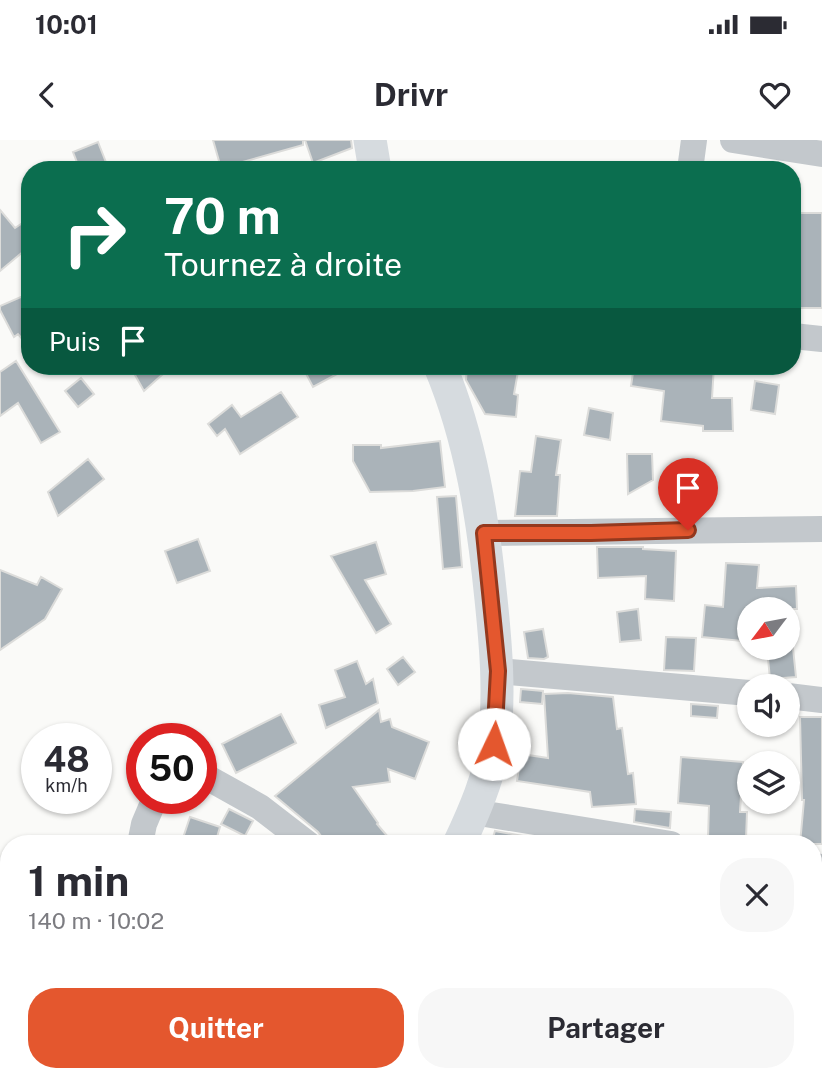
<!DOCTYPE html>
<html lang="fr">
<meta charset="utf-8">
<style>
:root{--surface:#fff;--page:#f7f7f7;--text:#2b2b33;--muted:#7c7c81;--accent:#e4572e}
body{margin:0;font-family:"Public Sans",sans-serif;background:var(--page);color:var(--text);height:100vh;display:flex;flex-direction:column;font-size:26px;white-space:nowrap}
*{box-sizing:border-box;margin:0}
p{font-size:23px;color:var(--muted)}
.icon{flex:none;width:38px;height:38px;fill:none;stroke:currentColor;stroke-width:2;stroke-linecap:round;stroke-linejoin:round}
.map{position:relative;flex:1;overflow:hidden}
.drawer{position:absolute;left:0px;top:695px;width:822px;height:247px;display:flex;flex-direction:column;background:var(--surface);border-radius:28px 28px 0 0;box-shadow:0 2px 5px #0004}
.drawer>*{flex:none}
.banner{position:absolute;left:21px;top:21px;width:780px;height:214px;border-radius:28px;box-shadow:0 2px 5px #0004;background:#0b6e4f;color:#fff;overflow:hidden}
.needle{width:46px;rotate:238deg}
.controls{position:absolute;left:737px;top:457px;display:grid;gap:14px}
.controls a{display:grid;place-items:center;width:63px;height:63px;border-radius:50%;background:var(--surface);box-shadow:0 2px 5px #0004;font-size:35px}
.speed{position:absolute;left:21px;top:583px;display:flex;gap:14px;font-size:35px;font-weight:700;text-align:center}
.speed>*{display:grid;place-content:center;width:91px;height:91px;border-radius:50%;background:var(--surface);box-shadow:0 2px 5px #0004;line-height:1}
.speed small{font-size:18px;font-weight:400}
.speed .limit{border:10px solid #d22;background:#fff;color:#111}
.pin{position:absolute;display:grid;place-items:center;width:60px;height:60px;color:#fff;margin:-72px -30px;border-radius:50% 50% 50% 0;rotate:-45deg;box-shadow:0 0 7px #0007}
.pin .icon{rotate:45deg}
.me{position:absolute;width:77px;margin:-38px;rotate:3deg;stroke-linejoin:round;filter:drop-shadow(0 0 5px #0008)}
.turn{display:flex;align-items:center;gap:24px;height:147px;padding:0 28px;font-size:32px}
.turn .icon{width:91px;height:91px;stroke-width:2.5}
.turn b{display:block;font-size:49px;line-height:60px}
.then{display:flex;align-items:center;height:66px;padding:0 28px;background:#0003;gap:14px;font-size:26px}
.round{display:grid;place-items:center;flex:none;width:74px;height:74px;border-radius:28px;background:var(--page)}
.summary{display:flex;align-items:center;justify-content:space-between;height:119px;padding:0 28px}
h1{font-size:42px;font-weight:700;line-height:52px}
.primary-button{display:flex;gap:14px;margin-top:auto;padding:14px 28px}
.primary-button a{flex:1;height:80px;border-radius:28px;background:var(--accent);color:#fff;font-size:28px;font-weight:700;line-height:80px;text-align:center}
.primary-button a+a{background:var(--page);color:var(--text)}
.status{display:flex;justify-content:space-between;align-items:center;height:49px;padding:0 35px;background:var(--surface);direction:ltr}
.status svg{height:19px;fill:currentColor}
header{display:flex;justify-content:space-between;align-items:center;height:91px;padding:0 28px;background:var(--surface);font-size:32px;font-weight:700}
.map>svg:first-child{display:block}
.building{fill:#aab3b9;stroke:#dcdcda;stroke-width:2}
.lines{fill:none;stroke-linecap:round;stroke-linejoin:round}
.minor{stroke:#c3c8cc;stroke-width:26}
.major{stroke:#d6dbdf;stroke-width:33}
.route-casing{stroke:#94391e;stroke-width:18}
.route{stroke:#e4572e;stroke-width:12}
</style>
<div class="status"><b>10:01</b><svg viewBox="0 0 49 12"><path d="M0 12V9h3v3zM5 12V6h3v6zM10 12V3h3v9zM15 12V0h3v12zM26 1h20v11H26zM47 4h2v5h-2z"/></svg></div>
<header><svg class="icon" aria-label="back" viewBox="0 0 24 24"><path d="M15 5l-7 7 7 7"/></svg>Drivr<svg class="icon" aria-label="heart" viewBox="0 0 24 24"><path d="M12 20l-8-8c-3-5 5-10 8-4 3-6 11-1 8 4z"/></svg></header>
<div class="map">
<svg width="822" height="940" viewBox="0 0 822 940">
<rect width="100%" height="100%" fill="#fafaf8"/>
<path class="building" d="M 213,0 L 303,0 L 303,5 L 221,28 Z
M 305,0 L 351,0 L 352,8 L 313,23 Z
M 98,2 L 109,30 L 80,30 L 73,12 Z
M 0,70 L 15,88 L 30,78 L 30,106 L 0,131 Z
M 793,73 L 822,73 L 822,168 L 800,168 L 800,151 L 793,151 Z
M 30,153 L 30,208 L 18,194 L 14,197 L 0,170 L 0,166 Z
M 16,221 L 60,292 L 41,303 L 18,263 L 0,276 L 0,232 Z
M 146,226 L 172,226 L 144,251 L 135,235 Z
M 302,226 L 352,226 L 313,247 Z
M 467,226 L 519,226 L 514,254 L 518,255 L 516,277 L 485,274 L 466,240 Z
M 634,226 L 714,226 L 712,258 L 732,258 L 733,291 L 703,291 L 703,286 L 661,281 L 664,251 L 631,246 Z
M 81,238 L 94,254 L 78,267 L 65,251 Z
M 755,241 L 779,245 L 775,274 L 751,270 Z
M 281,252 L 298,277 L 240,314 L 225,289 L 217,296 L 208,284 L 232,265 L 241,277 Z
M 589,268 L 613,273 L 610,300 L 584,295 Z
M 536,296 L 561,300 L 556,335 L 560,335 L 557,376 L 515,376 L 520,331 L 531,332 Z
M 440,301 L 445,347 L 413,351 L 370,352 L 353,321 L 353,305 L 381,305 L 381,308 Z
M 627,314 L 652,314 L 653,340 L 628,354 Z
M 88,319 L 104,339 L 58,376 L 48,352 Z
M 456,356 L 462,427 L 443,429 L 437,357 Z
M 198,399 L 210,431 L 177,443 L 165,411 Z
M 376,402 L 386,434 L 365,440 L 391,484 L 376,493 L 331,416 Z
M 597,407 L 643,407 L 643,409 L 676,411 L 674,461 L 645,459 L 646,436 L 598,438 Z
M 726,423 L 759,425 L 757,448 L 796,446 L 797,469 L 745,469 L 742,501 L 702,497 L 705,465 L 723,467 Z
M 0,430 L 37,445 L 41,437 L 62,449 L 45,479 L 0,510 Z
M 638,469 L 641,500 L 620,502 L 617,472 Z
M 543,489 L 548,517 L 544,519 L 528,518 L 524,492 Z
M 666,497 L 696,498 L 694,531 L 664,530 Z
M 767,508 L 793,508 L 796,537 L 770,539 Z
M 403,517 L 415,532 L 398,545 L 387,529 Z
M 357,521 L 366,544 L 373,539 L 378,563 L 326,588 L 319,565 L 345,557 L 335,530 Z
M 521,549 L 543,551 L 542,564 L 520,562 Z
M 568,553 L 613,557 L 617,589 L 622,588 L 628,634 L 633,633 L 636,664 L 592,667 L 590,652 L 517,641 L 521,614 L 548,618 L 544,554 Z
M 691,564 L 718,566 L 717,578 L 691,576 Z
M 379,570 L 381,582 L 390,579 L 392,587 L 429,602 L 415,639 L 388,629 L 390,642 L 353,647 L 378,683 L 377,684 L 394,704 L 327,704 L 318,692 L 275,656 Z
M 281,574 L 296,603 L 236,633 L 222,604 Z
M 800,577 L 822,577 L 822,704 L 800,704 L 804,660 L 802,660 Z
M 681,617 L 743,622 L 740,672 L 747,672 L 746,699 L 708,698 L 709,666 L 678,663 Z
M 229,669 L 253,681 L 245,696 L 221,684 Z
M 635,669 L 671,672 L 670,688 L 634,682 Z
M 190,677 L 220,687 L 215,704 L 181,704 Z
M 495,691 L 534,698 L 540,700 L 539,704 L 491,704 Z"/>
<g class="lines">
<path class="minor" d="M 733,0 L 822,14
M 690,30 L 694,0
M 793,196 L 822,199
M 484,393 L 822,389
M 498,531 L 749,553
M 788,556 L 822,560
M 201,634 L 260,667 L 308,704
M 473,672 L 671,704
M 140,704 L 144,684 L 155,658
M 814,726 L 822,727
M 814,924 L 822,925
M 114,940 L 115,933"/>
<path class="major" d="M 370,0 L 375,30
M 440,226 C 471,300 483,379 491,459 C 496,507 500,555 494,603 C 489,638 474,672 459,704
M 350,940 L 353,933"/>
</g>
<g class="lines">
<g class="route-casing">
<path id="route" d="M 494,604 L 498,531 L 484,393 L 591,393 L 688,390"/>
</g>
<use href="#route" class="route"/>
</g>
</svg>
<div class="controls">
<a><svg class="needle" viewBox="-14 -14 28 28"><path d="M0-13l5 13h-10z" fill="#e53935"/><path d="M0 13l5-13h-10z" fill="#7c7c81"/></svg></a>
<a><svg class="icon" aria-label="sound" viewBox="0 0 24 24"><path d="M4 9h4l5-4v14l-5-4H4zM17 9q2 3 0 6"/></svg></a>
<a><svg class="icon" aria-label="layers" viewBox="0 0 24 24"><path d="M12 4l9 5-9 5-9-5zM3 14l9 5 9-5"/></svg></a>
</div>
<div class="speed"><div>48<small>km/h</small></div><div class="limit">50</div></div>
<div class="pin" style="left:688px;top:390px;background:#d93025"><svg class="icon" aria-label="arrive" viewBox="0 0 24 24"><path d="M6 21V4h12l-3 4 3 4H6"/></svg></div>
<svg class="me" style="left:494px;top:604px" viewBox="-20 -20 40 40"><circle r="19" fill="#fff"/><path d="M0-13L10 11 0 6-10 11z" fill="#e4572e"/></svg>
<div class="banner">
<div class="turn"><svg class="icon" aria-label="right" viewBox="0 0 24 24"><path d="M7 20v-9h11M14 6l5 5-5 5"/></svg><div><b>70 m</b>Tournez à droite</div></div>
<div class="then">Puis<svg class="icon" aria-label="arrive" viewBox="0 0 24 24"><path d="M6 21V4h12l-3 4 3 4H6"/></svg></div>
</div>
<section class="drawer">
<div class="summary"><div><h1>1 min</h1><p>140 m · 10:02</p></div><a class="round"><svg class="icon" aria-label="close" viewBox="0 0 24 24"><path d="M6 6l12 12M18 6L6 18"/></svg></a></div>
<div class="primary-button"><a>Quitter</a><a>Partager</a></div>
</section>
</div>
